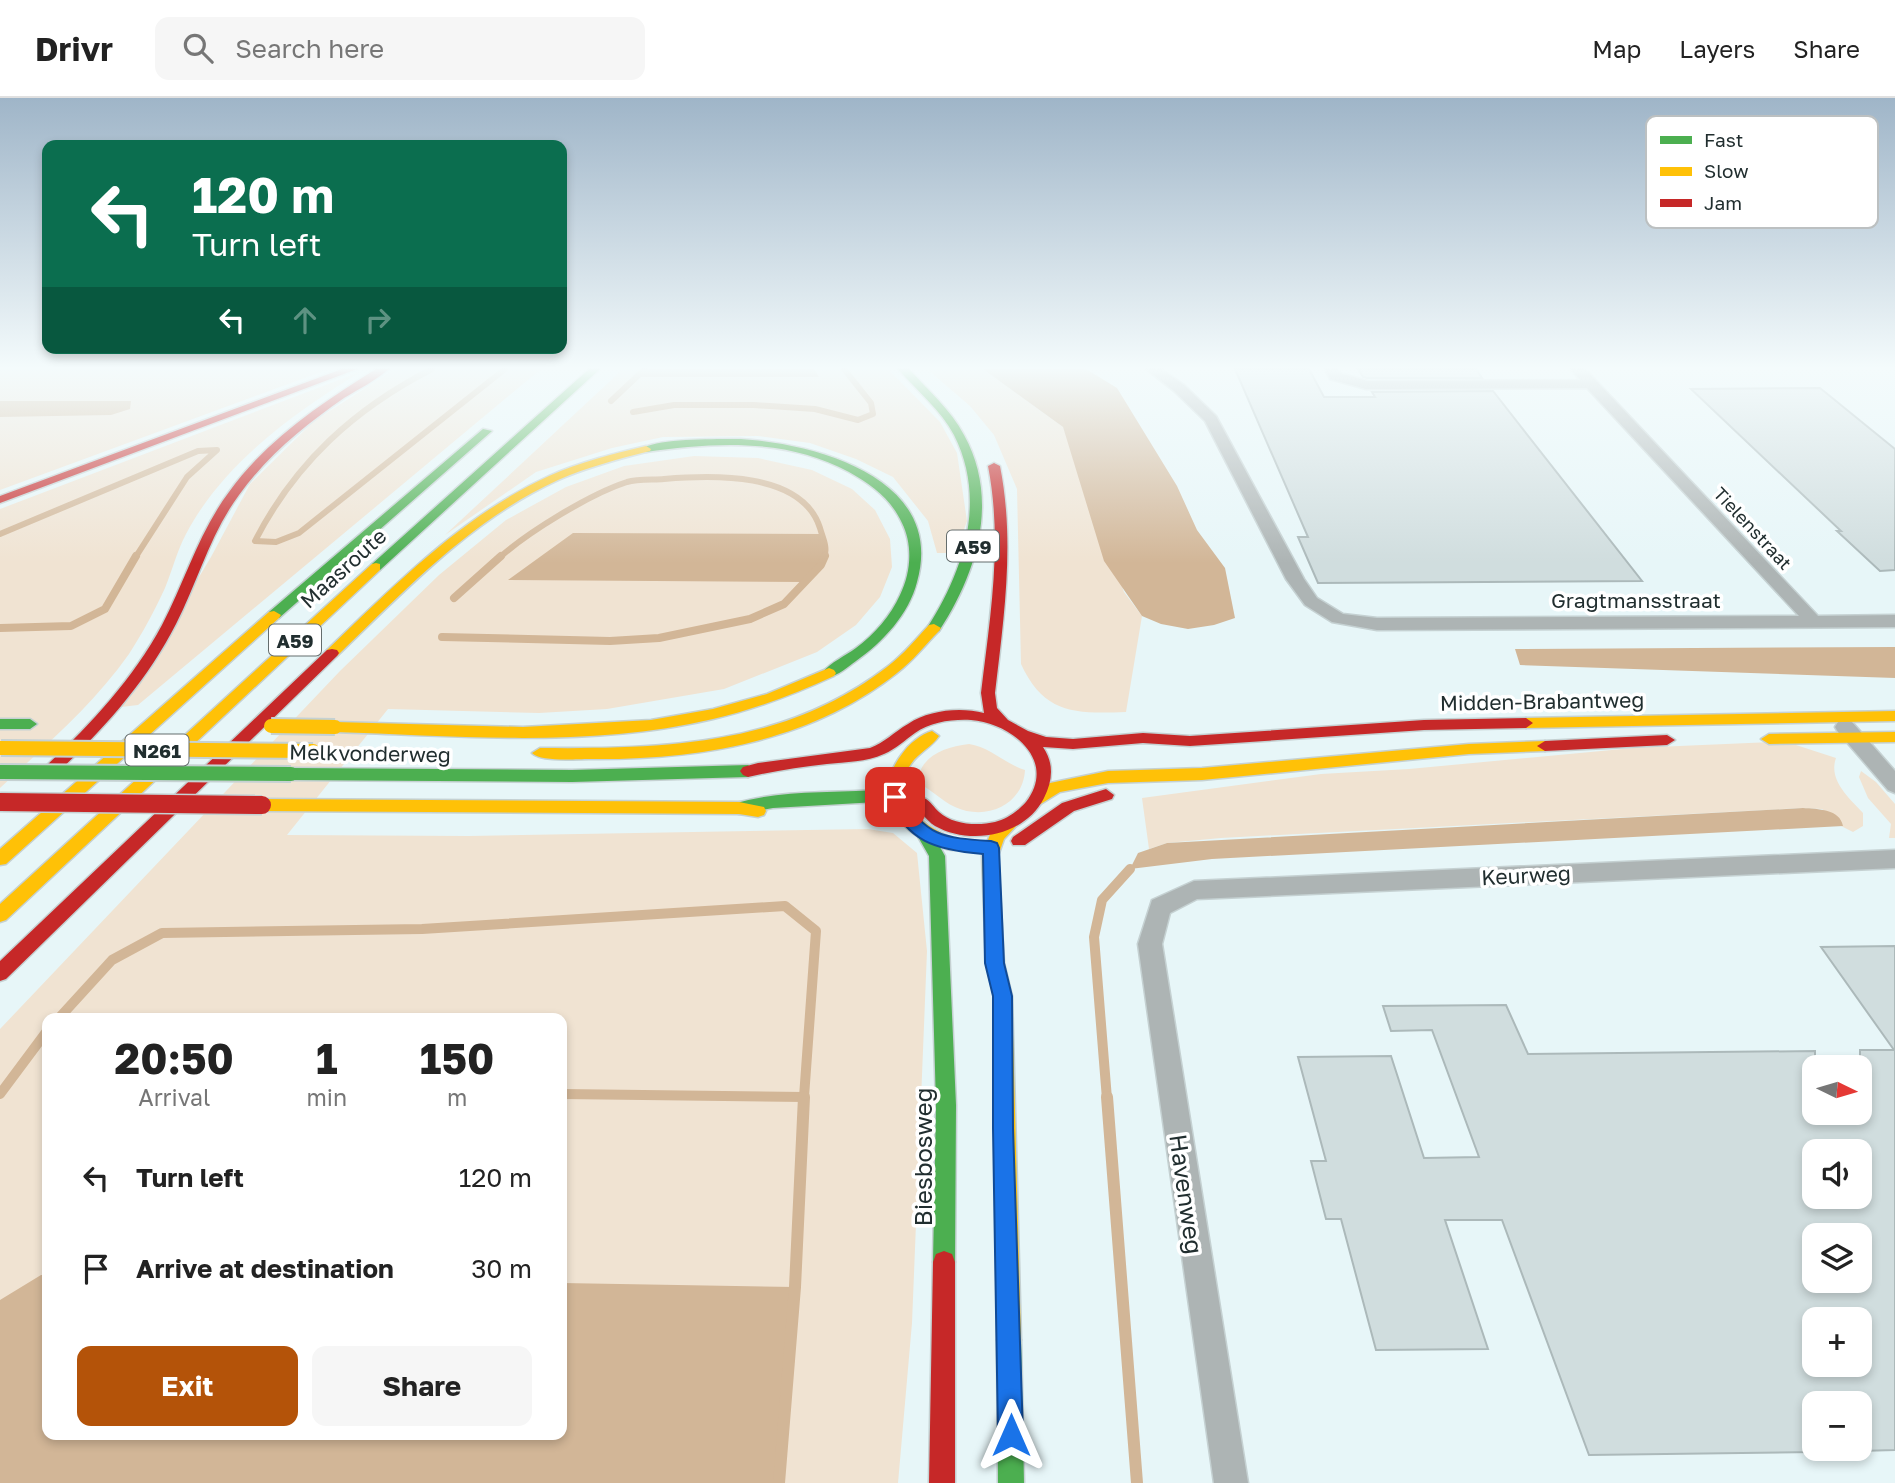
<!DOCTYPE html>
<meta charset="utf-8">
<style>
:root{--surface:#fff;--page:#f6f6f6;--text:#222;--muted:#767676;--line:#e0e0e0;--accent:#b45309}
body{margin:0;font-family:"Golos Text",sans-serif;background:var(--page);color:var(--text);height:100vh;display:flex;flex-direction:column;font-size:26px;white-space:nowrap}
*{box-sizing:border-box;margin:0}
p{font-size:23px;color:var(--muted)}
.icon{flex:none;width:38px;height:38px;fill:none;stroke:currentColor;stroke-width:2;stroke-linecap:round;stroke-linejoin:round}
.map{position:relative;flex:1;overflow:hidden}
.side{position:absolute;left:42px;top:915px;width:525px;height:427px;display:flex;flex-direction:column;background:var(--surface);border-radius:14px;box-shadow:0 4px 10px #0003}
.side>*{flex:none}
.guide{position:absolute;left:42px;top:42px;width:525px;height:214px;border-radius:14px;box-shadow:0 4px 10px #0003;background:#0b6e4f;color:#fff;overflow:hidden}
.needle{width:46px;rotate:95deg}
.buttons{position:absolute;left:1802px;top:957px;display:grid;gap:14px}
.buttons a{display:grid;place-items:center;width:70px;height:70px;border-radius:14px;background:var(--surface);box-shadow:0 4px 10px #0003;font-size:35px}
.pin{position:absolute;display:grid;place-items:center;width:60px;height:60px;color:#fff;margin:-30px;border-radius:14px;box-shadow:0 4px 10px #0006}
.me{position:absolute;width:77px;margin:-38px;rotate:0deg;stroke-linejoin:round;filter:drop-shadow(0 0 5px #0008)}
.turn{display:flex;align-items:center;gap:24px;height:147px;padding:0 35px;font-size:32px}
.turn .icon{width:91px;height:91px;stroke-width:2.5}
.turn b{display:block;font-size:49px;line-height:60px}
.lanes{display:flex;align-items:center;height:66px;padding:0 35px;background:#0003;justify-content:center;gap:35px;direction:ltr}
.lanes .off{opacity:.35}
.eta{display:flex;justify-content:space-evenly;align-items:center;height:119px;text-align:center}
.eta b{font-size:42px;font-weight:700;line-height:49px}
.action{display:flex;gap:14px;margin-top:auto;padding:14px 35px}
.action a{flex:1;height:80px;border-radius:14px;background:var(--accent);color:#fff;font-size:28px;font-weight:700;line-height:80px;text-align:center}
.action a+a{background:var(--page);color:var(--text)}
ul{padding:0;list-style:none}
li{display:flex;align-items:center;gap:21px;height:91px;padding:0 35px}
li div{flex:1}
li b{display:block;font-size:26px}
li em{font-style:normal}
header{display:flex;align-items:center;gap:42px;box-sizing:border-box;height:98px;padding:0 35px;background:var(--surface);border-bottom:2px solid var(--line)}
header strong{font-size:33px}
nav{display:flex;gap:38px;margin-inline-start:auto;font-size:24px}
.search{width:490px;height:63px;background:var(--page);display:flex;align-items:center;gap:18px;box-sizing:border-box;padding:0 24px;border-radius:14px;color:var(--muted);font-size:26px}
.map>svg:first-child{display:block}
.green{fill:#f0e3d2;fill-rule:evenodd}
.water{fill:#d2b697}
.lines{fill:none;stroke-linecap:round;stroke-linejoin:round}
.stream-far3{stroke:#d2b697;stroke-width:6}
.stream-far2{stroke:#d2b697;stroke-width:8}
.stream-far1{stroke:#d2b697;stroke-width:10}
.stream{stroke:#d2b697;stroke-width:12}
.building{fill:#d0ddde;stroke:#acb9ba;stroke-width:2;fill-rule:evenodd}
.street-casing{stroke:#c5d1d2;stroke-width:3}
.fast-casing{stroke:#c5d1d2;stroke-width:3}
.slow-casing{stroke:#c5d1d2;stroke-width:3}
.jam-casing{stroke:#c5d1d2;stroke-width:3}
.street{fill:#adb4b4;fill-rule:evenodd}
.fast{fill:#4caf50;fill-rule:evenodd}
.slow{fill:#ffc107;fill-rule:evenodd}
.jam{fill:#c62828;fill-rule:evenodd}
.fast-bridge-casing{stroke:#c5d1d2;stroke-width:18;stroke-linecap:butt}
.slow-bridge-casing{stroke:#c5d1d2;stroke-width:18;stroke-linecap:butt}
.jam-bridge-casing{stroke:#c5d1d2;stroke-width:21;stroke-linecap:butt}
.fast-bridge{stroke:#4caf50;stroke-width:14}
.slow-bridge{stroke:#ffc107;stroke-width:14}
.jam-bridge{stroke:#c62828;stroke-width:18}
.route{fill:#1a73e8;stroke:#114b97;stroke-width:2}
.labels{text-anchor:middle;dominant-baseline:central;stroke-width:7;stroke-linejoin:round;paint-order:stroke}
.far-street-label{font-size:18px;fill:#212e2f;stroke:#fff}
.shield{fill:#fff;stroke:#646d6d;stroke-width:2}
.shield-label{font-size:19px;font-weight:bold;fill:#212e2f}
.street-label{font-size:21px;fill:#212e2f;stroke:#fff}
.near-street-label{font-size:24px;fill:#212e2f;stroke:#fff}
.key{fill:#fff;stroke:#bcc0c1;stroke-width:2}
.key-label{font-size:19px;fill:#212e2f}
</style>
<header>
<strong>Drivr</strong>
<div class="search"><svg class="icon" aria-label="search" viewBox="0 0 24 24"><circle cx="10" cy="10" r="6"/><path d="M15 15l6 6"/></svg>Search here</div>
<nav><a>Map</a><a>Layers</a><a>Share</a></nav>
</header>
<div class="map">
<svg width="1895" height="1385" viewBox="0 0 1895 1385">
<rect width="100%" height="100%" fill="#e7f6f8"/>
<path class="green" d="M 0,271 L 329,271 L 0,392 Z
M 395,271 L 541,271 L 138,607 L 121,609 L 211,459 L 250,386 L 314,323 Z
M 623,271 L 888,271 L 940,324 L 957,355 L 967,423 L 956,455 L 937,455 L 928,423 L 893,379 L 856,361 L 810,345 L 758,338 L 663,339 L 612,350 L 536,374 L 445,437 Z
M 927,271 L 983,271 L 1063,329 L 1124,494 L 1142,518 L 1126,614 C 1075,616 1044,616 1021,566 L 1017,391 L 994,337 L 970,308 Z
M 360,274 C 293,316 224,364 186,436 C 177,453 172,473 165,490 C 155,512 142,536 129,556 C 93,607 46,647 0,690 L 0,411 Z
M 694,358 L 758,360 L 812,372 L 852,391 L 875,412 L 890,441 L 892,469 L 880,499 L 856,527 L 817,554 L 724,591 L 607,611 L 539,615 L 388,611 L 287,737 L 469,738 L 868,731 L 893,735 L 917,755 L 927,853 L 912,1225 L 898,1385 L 0,1385 L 0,931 L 340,573 L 439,477 L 506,422 L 566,389 L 624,368 ZM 47,920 L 562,920 L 562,1337 L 47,1337 Z
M 1772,644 L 1796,647 L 1836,660 C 1828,682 1849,700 1863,715 L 1863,728 L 1853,734 L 1841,728 L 1843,728 L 1822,711 L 1803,710 L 1221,740 L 1167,745 L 1149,751 L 1142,700 L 1321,676 L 1409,671 L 1633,650 Z
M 969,646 C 990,649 1005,666 1025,672 C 1023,708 985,723 955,709 C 941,703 932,691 917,685 C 920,658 944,649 969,646 Z
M 1861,673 L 1876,684 L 1895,706 L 1895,740 L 1889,740 L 1891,726 L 1868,700 L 1859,679 Z"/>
<path class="water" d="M 645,271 L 814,271 L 819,279 L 636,279 Z
M 983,271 L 1086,271 L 1117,290 L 1177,388 L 1197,432 L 1225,470 L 1235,520 L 1214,527 L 1188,531 L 1161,526 L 1142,518 L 1104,463 L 1063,329 Z
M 0,303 L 131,303 L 130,311 L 111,317 L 0,319 Z
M 573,435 L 824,436 C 828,459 821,468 805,484 L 508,482 Z
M 1895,549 L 1895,580 L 1520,567 L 1515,551 Z
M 1803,710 C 1818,711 1840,711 1843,728 L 1212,761 L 1130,771 L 1138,755 L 1167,745 Z
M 41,1177 L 47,1177 L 47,1337 L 562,1337 L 562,1185 L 795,1189 L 779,1385 L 0,1385 L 0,1202 Z"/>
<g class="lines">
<path class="stream-far3" d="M 432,271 C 354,311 295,365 255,443 L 276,444 L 299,435 L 505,271
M 611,303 L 645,271
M 633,314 L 674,307 L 754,307 L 815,311 L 858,322 L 873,316 L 871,305 L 844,271
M 0,436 L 198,353 L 217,352 L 187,379 L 135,460
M 499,460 C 528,434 590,396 627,384 C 638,381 653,382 664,381 C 711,377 802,373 820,430 C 823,441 828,449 824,460"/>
<path class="stream-far2" d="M 454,500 L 501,458
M 0,530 L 71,528 L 105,511 L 136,458
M 442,539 L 610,543 L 659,540 L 750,521 L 784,506 L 821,467 L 825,458"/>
<path class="stream-far1" d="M 59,920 L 112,862 L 162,835 L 422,831 L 785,808 L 816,833 L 804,999 L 562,996
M 0,996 L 47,933
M 1107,1001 L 1094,839 L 1102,802 L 1130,771"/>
<path class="stream" d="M 1107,999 L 1137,1385
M 779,1385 L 795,1189 L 804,999"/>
</g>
<path class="building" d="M 1235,271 L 1309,271 L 1324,299 L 1375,299 L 1372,294 L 1493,293 L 1642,483 L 1318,485 L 1298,439 L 1308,439 Z
M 1358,271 L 1476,271 L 1482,280 L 1367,280 L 1363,279 Z
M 1820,290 L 1895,351 L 1895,472 L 1880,473 L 1837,433 L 1841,433 L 1691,291 Z
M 1895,848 L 1895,1352 L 1860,1353 L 1860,1306 L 1815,1306 L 1815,1354 L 1589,1357 L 1502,1122 L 1445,1122 L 1488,1251 L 1376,1252 L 1341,1121 L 1326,1121 L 1311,1063 L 1326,1063 L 1298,959 L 1391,958 L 1424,1060 L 1479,1059 L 1432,932 L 1391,933 L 1383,908 L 1506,907 L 1528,956 L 1815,953 L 1815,1015 L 1860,1015 L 1860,952 L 1894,952 L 1821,849 ZM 1815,1054 L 1860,1054 L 1860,1099 L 1815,1099 ZM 1815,1138 L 1860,1138 L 1860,1183 L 1815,1183 ZM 1815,1222 L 1860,1222 L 1860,1267 L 1815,1267 Z"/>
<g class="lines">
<g class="street-casing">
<path id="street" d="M 1146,271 L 1161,271 L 1184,287 L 1216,318 L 1304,481 L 1317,500 L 1343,516 L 1377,520 L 1799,518 L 1587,290 L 1366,291 L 1330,281 L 1325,271 L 1338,271 L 1340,275 L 1367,283 L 1580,282 L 1571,271 L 1585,271 L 1818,518 L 1895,517 L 1895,529 L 1377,532 L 1332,524 L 1305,507 L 1286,481 L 1205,323 L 1174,293 Z
M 1845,622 L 1852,624 L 1895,673 L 1895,695 L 1888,692 L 1838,634 L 1835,629 L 1838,624 Z
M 1895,752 L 1895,770 L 1197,801 L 1170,815 L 1162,846 L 1248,1385 L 1214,1385 L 1138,846 L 1152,802 L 1194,783 Z"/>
</g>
<g class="fast-casing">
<path id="fast" d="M 589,271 L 600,271 L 380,472 L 372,472 L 372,466 Z
M 898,271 L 909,271 C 928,292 951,312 964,337 C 1000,402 977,475 939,533 L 934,534 L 927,530 C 964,473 987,402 954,337 C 941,312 917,293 898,271 Z
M 483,331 L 492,333 L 279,520 L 269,520 L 269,514 Z
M 741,341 C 818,346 946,381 917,484 C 909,516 883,544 856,563 C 847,569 836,581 824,578 L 822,575 C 831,564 845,558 856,550 C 874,537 891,517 900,497 C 911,475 913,447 902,425 C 891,401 872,387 849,374 C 787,340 715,344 646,354 L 641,351 C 657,340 719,341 741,341 Z
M 0,621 L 30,621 L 37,626 L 30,631 L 0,631 Z
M 748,667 L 756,673 L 748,679 L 572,684 L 291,682 L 283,676 L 291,670 L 572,672 Z
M 877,692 L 885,698 L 877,704 L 773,710 L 739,716 L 733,714 L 731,710 L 733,706 C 778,692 830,695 877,692 Z
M 925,731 L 931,733 L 945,758 L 956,1007 L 955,1164 L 952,1172 L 944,1175 L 936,1172 L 933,1164 L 936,1007 L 929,758 L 917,737 L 919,733 Z
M 1009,1230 L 1017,1234 L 1021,1242 L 1024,1385 L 998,1385 L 997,1242 L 1001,1234 Z"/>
</g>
<g class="slow-casing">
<path id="slow" d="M 646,348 L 651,351 L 650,353 C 618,361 588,369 558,382 C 472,421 404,493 337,558 L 327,558 L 325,555 L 327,552 C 395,487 463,417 549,378 C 580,364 613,356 646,348 Z
M 376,465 L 380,466 L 380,472 L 6,822 L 0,824 L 0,806 L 372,466 Z
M 274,513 L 281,517 L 279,520 L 6,766 L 0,767 L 0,751 L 269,514 Z
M 934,526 L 941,530 L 939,533 C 925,547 913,563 897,575 C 810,644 698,662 589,661 C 576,661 540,664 532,655 L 540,650 C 665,651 784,648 887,569 C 903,557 916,541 929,527 Z
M 829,570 L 834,572 L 836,575 L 834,578 C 795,596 756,611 713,621 C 591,650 460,638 335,634 L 328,629 L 335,624 L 523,629 L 651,622 L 713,611 L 767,596 Z
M 1895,613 L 1895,623 L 1526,630 L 1519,625 L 1526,620 Z
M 932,633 L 939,638 C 931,650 917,655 909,669 C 887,707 929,731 959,743 L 961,747 L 959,751 C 950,754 942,749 933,746 C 893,730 874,692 902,656 C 909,646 921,636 932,633 Z
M 1895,634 L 1895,644 L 1769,646 L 1761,641 L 1769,636 Z
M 1545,643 L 1553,648 L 1545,653 L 1469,656 L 1202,682 L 1108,685 L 1060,694 L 1039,707 L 1031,701 L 1050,685 L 1108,673 L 1202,670 L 1469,646 Z
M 262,701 L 739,704 L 764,709 L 766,713 L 764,717 L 758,719 L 739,716 L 262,713 L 254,707 Z
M 1010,720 L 1016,722 L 1018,726 L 1004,741 L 998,758 L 1004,865 L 1012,898 L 1021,1242 L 1017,1250 L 1009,1254 L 1001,1250 L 997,1242 L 994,898 L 986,865 L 982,758 L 991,734 Z"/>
</g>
<g class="jam-casing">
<path id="jam" d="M 342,271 L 357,271 L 0,405 L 0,398 Z
M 376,271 L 389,271 C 375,283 359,291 344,300 C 305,327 267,358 239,397 C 210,436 198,483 176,526 C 147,583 104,631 57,675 L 47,675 L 44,671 L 47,667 C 91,626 133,581 162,527 C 185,483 199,434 229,394 C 267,341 322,305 376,271 Z
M 994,365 L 1000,368 C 1015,444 1004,518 995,595 L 997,610 L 1008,622 L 1028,633 L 1046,639 L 1073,641 L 1143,635 L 1190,638 L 1424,622 L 1526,620 L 1533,625 L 1526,630 L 1424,632 L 1190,648 L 1143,645 L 1073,651 L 1043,649 C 1054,665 1053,682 1044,700 C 1025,738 971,748 935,728 C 925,722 920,710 910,707 C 898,703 877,709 869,698 L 877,692 C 892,692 910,692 924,700 C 931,703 934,710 939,714 C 953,727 978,728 995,724 C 1007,721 1018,713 1026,704 C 1058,662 1011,625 971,622 C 952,621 931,624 915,635 C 905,642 896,651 884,656 C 866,664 846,664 827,666 C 800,669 774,673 748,679 L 743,677 L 740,673 L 743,669 L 758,665 L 870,650 C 884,645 894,634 908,626 C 929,612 960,609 984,615 L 981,595 C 990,519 1003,445 988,368 Z
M 332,551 L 337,552 L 339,555 L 337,558 L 6,881 L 0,883 L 0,863 L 327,552 Z
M 1667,637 L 1675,642 L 1667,647 L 1545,653 L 1537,648 L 1545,643 Z
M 1106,691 L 1114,697 L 1112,701 L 1074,713 L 1025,747 L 1013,747 L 1011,743 L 1013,739 L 1062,705 Z
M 944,1153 L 952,1156 L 955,1164 L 955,1385 L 929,1385 L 933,1164 L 936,1156 Z"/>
</g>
<use href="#street" class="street"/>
<use href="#fast" class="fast"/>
<use href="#slow" class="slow"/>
<use href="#jam" class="jam"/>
<g class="fast-bridge-casing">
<path id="fast-bridge" d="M 0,674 L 291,676"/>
</g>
<g class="slow-bridge-casing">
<path id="slow-bridge" d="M 271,628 L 335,629
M 1,650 L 313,653"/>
</g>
<g class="jam-bridge-casing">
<path id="jam-bridge" d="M 0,704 L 262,707"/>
</g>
<use href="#fast-bridge" class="fast-bridge"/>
<use href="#slow-bridge" class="slow-bridge"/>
<use href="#jam-bridge" class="jam-bridge"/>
</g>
<linearGradient id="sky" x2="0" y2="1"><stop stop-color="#9fb5c8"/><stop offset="0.58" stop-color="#f4fbfc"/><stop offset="1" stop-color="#f4fbfc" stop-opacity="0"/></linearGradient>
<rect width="1895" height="465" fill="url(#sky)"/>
<path class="route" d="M 895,693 L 900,695 C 925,739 944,740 991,743 L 997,745 L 999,750 L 1004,865 L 1012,898 L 1013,1030 L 1023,1337 L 1020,1346 L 1011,1350 L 1002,1346 L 998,1337 L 993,1030 L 993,898 L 985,865 L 983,756 C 935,752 908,744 887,699 Z"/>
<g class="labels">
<g class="far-street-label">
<text transform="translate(1753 430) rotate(47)">Tielenstraat</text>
</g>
<g class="shield">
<rect x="947" y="432.5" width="52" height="31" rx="5"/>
<rect x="269" y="526.5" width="52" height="31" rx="5"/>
<rect x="125.5" y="636.5" width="63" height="31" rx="5"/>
</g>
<g class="shield-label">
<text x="973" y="448">A59</text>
<text x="295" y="542">A59</text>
<text x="157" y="652">N261</text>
</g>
<g class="street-label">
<text transform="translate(343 470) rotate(-42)">Maasroute</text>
<text x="1636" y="502">Gragtmansstraat</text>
<text transform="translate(1542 603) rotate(-1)">Midden-Brabantweg</text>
<text transform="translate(370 655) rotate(1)">Melkvonderweg</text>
<text transform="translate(1526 777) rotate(-3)">Keurweg</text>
</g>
<g class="near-street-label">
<text transform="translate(922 1059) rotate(-90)">Biesbosweg</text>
<text transform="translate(1187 1096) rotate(82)">Havenweg</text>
</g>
</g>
<rect x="1646" y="18" width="232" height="112" rx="10" class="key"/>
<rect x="1660" y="38" width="32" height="8" fill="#4caf50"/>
<rect x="1660" y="69" width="32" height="9" fill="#ffc107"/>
<rect x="1660" y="101" width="32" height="8" fill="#c62828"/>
<g class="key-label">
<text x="1704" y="49">Fast</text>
<text x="1704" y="80">Slow</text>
<text x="1704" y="112">Jam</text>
</g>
</svg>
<div class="buttons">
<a><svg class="needle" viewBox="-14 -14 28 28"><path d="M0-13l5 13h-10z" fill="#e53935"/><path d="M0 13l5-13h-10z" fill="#767676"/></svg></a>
<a><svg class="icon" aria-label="sound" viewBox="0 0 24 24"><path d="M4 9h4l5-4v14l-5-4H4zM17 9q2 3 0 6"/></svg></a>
<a><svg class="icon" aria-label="layers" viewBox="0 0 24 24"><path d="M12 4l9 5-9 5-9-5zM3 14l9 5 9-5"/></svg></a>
<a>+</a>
<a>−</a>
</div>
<div class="pin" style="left:895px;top:699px;background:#d93025"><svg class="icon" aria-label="arrive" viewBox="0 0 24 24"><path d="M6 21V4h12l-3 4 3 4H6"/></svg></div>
<svg class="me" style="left:1011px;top:1337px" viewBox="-20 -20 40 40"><path d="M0-17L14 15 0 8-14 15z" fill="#1a73e8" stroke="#fff" stroke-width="4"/></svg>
<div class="guide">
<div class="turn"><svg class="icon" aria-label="left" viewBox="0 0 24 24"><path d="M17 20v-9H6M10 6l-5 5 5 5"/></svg><div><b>120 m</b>Turn left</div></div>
<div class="lanes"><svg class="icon" aria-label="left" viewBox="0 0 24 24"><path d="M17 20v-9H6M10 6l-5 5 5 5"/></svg><svg class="icon off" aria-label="ahead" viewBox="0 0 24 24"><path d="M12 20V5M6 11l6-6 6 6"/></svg><svg class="icon off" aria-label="right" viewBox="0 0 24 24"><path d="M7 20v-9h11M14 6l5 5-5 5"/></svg></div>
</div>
<section class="side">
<div class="eta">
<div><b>20:50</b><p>Arrival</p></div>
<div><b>1</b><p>min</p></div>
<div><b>150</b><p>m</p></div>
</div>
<ul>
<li><svg class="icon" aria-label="left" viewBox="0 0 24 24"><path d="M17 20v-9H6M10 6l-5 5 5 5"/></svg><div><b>Turn left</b></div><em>120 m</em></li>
<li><svg class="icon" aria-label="arrive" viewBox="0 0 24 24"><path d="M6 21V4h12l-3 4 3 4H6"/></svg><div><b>Arrive at destination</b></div><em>30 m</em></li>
</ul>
<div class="action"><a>Exit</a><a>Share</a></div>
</section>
</div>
